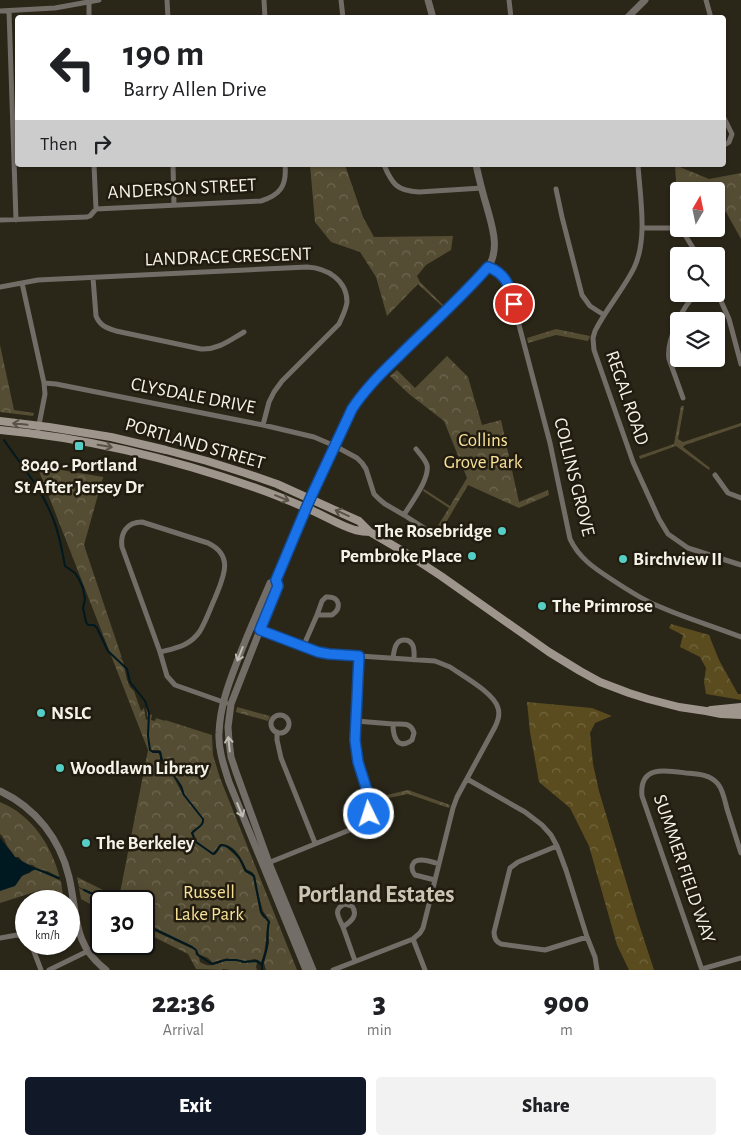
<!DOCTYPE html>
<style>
:root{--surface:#fff;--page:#f2f2f2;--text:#202124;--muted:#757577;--accent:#111827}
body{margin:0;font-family:"Alegreya Sans",sans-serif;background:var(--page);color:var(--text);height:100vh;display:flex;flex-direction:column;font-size:19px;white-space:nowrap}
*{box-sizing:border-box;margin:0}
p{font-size:16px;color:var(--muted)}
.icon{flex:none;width:28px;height:28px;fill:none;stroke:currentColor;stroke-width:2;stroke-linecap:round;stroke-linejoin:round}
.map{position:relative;height:970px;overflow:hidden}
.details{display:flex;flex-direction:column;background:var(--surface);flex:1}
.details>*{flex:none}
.guide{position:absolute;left:15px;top:15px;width:711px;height:152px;border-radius:5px;box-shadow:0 1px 4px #0004;background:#fff;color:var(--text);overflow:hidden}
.needle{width:32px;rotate:9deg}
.controls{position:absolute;left:670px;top:182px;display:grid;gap:10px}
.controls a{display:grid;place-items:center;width:55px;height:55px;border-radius:5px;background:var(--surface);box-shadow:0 1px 4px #0004;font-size:25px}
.speed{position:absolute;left:15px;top:890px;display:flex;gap:10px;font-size:25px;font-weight:700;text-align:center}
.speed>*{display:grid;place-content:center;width:65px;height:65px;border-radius:50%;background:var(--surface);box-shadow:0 1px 4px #0004;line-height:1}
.speed small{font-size:12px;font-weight:400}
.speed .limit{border:2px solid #111;border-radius:8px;background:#fff;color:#111}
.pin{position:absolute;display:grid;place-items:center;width:42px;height:42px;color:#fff;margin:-21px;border:2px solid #fff;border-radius:50%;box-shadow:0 1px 5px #0007}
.me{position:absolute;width:55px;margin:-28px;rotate:356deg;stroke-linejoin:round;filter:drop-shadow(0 0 4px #0008)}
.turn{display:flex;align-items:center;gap:18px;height:105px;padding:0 25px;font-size:22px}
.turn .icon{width:65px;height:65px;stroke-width:2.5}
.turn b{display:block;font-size:35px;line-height:42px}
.then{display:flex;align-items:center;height:48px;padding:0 25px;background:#0003;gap:10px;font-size:19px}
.eta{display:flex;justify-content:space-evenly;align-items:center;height:85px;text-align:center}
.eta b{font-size:30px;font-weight:800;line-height:35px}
.primary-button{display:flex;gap:10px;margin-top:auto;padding:10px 25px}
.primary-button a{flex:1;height:58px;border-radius:5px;background:var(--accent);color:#fff;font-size:20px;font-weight:800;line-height:58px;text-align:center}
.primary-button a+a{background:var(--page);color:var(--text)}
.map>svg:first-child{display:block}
.forest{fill:url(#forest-crowns)}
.park{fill:url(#park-crowns);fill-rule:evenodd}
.water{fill:#001921}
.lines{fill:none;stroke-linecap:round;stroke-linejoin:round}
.stream{stroke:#001921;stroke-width:2}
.minor{stroke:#736d67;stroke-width:5}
.tertiary{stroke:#736d67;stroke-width:7}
.secondary{stroke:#9e958c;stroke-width:8}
.oneway{stroke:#595247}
.oneway2{stroke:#c1bdb5}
.route-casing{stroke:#114b97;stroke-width:12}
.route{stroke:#1a73e8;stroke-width:9}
.poi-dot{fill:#55cec5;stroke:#211c0f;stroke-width:2}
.labels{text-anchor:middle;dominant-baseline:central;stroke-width:5;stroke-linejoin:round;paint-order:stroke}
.street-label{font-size:19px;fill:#f5f2e9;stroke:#211c0f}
.park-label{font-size:19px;fill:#f8e198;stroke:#211c0f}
.poi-label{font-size:19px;font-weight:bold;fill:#f5f2e9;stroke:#211c0f;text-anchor:start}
.district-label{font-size:24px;font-weight:bold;fill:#cbc5b4;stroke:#211c0f}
</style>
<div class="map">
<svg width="741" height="970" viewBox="0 0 741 970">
<defs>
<pattern id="forest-crowns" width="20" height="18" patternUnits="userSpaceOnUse" patternTransform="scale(1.25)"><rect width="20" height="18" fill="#5a4c1f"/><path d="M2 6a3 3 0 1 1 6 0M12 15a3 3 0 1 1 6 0" fill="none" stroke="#726640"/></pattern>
<pattern id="park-crowns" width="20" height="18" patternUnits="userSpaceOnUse" patternTransform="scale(1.25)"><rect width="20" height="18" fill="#554d33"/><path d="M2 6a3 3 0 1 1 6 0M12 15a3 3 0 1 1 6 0" fill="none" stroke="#6e6751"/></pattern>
</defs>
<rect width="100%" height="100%" fill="#2a2618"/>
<path class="forest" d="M 671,624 L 709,635 L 719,660 L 738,694 L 741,694 L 741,700 L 706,694 L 704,682 L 706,668 L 700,657 L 680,647 L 683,635 L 669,628 Z
M 527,702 L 592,708 L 612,716 L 595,723 L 590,733 L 593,764 L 599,791 L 637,918 L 654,970 L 629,970 L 617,945 L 589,846 L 570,808 L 539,782 L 530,732 Z"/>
<path class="park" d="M 310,165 L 345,165 L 363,217 L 374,237 L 453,236 L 451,250 L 426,265 L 417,276 L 420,282 L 444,306 L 443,307 L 418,284 L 387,316 L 376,277 L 360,252 L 331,242 L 315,222 Z
M 675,165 L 709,179 L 741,173 L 741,239 L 726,212 L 716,213 L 716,191 L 679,191 L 678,215 Z
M 556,329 L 590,336 L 588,341 L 556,335 L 528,343 L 527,338 Z
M 0,345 L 14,410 L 34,413 L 33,416 L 0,412 Z
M 447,356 L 468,377 L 482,425 L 501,420 L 519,502 L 548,490 L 549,495 L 519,508 L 468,485 L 441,531 L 437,527 L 449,508 L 423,491 L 424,489 L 450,506 L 467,478 L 444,421 L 409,394 L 390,376 L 397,370 L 415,388 Z
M 681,406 L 684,406 L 678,439 L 683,442 L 741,423 L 741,426 L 685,445 L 683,447 L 710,468 L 709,470 L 676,446 L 640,459 L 639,456 L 674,444 Z
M 37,466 L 103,477 L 84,545 L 122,658 L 120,657 L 123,661 L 127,680 L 130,687 L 134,691 L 141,711 L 144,708 L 146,720 L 148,719 L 146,708 L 147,705 L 149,714 L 152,715 L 151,720 L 155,721 L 156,718 L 165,721 L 165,720 L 212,735 L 213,755 L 220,778 L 297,970 L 266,970 L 264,963 L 269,943 L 268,929 L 270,921 L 263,911 L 257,889 L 255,876 L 252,872 L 246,869 C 243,859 233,843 220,844 L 213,853 L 197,842 L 193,834 L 197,829 L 193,830 L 191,833 L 197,844 L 201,846 L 213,855 L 216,854 L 221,846 L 225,846 L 239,859 L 244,871 L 253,877 L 260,912 C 262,919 266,918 268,921 C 265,936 267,948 261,962 L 258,960 L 255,959 L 244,961 L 235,959 L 229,959 L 227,958 C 223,960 217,960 213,963 L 208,958 L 198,954 C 194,943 171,938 161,933 C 155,929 150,926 144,922 L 144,901 L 107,901 L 93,893 L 79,887 L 77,877 L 119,898 L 148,750 ZM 151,750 L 159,750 L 161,751 L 164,763 L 169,766 L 177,782 L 182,787 L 183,792 L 187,798 L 183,795 L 173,776 L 167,767 L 160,763 L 160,755 L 158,753 L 152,752 Z
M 237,707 L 270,716 L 268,721 L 236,712 Z
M 408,790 L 411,791 L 450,805 L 449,808 L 408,794 L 374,801 L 374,798 Z
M 0,802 C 32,815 52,846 60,879 C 55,875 48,870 41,870 L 40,871 L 61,881 L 63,895 L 41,890 L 0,903 L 0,888 L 16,884 L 22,875 L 30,873 L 32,869 L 35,870 L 36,868 L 33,865 L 24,864 L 19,857 L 15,857 C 13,853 11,851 8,847 C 5,843 5,838 0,834 Z
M 79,888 L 102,900 L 101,910 L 81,899 Z
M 144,925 L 152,930 L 195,950 L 196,952 L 195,954 L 199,957 L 200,962 C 211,969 216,963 226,961 C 230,960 235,960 239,961 C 240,961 241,963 242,963 C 249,964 250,958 257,963 L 256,967 L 257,970 L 231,970 L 223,969 L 222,970 L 196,969 L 188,954 L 144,932 Z"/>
<path class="water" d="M 0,838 L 15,857 L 36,869 L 22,876 L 15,886 L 0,891 Z"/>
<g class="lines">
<path class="stream" d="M 4,440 C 21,465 41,488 52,516 C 59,532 62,549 65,566 L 75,573 L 79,579 L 83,588 L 85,599 L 83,608 L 86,622 L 88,625 L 94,625 L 97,628 L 108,651 L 127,669 L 130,682 L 145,701 L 149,713 L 148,736 L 150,750 L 153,752 L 160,752 L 162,763 L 167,766 L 181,786 L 184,795 L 203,819 C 204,826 196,828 192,833 L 196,842 L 213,854 L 215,853 L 221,845 C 234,846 241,860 246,871 L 252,874 L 254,876 L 261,912 L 269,922 C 267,930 268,938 267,946 C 266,955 261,962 262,970
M 34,868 L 59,878
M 84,890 L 99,897 L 104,901
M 144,924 L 192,947 L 196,950 L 198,955 L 212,964 L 225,960 L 236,960 L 245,962 L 257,961 L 262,965"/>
<path class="minor" d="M 167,0 L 168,18
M 264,0 L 265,18
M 341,0 L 343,18
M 509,0 L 511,18
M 706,0 L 711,18
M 89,2 L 89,18
M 0,11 L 55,8 L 99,0
M 9,11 L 16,220
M 724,118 L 732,134 L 729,142 L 724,145
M 94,165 L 96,209
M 173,165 L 174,205
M 384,165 C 392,184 397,191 419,192 L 482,188
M 638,165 C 640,197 648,239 634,268 C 623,290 606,309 595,331 L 593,338 L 594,350 L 633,462 L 659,519 L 668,534 L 688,548 L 741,565
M 556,189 L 562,217 L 582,295 L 590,306 L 604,315
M 0,220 L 87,217 L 90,216 L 96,209 L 261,201 C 280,195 287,186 285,165
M 642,228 L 675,228 L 685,235 L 698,256
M 488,267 C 499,271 505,276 509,287 L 550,443 L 570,539 C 579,558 594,568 611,579 C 626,589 641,599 658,606 C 685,618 713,626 741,637
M 93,278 L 96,316 C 100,326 107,328 116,331 L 201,349 C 218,350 230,340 244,332
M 22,283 L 44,383 L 45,394 L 37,435
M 0,287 L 38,280 L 307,267 C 327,268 347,280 347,302 C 346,310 342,317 339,324 L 282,381 L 274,392 L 269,402 L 263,425
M 716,290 L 729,319 L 741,364
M 44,383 L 56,384 L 263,425 L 314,437 L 335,446 L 357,458 L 362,463 L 366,469 L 374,494 L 379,499 L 385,504 L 404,515 L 435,535
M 683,398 L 669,359 C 666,341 683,304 697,294
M 715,475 L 728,493 L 741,498
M 404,515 C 411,503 430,479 427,465 C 425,459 420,454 416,449
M 326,597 C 340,596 342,608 332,615 L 317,615 L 322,601 Z
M 251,626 L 318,652 L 329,654 L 435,661 L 450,667 C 463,676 494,693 498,708 C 500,714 498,721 495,727 L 457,797 L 453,808 L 423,928 L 420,933 L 413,939 L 333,970
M 303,647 L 317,615
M 160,652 L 122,547 C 120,533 127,522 142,522 L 208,543 C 235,556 223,578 215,598 C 210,609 206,621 200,631 C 190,646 176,648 160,652 L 167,676 L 175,685 L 226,703
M 393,658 C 394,651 395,639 405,640 C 408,640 410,641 412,644 C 415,648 414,655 414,660
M271 724a9 9 0 1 1 18 0a9 9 0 1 1-18 0Z
M 356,721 L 393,724
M 393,724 C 403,724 411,722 414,733 L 412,740 C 397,751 393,736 393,724 Z
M 277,732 L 277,740 L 281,758 L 315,843
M 467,779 L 525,812 L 542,825 L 551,835 L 557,846 L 566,870 L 587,937 L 595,957 L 597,970
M 557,846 L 518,862 L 510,868 L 494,932 C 494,938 496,942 501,944 L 545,950 L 587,937
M 268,863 L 357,827 L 367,818 L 369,814 L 371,806 L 370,800 L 358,762 L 355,747 L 359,656
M 435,880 L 415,875 C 410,869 411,860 421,860 C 427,860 433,862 439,864
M 345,904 L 352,906 C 359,916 350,922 343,927 C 339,918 332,909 345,904 Z
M 343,927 L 355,961
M 0,938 L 17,935 L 26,939
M 413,939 L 425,970
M 30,944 L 33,949 L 41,970
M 702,969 L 741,958
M 49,970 L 88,951
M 702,970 L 642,796 C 639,765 665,770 686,773 C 697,774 710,774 718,784 C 723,790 725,801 727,809 C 732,824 736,838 741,853"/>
<path class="tertiary" d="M 428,0 L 433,18
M 627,18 L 645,0
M 277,580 L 270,583 C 259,609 247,635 237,662 C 228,685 220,707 219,733 C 218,749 224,766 229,782 L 306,970
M 0,791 C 36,808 60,839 69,877 C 78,915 72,944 106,970
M 313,970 L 269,863 L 236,772 L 231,757 L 229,741 L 228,727 L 231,704 L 260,630 L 278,587 L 277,580 L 310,499 L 352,409 L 365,390 L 375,379 L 485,272 C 502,251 492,226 486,204 C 482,191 479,178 476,165"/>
<path class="secondary" d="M 0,421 L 49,427 L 111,437 L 166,450 L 207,461 L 245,473 L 277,484 L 359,521 L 370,532 L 406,553 L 441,576 L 549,652 L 580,671 L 600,682 L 629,693 L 648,699 L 679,707 L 706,711 L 721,714 L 741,715
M 0,430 C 88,438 173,459 256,488 C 273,494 290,501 306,508 C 322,514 338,525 355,530 C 359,531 365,532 370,532
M 711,710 L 741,707"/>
</g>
<defs><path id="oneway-shaft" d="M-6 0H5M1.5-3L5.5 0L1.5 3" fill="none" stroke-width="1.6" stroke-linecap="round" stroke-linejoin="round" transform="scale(1.25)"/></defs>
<g class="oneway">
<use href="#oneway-shaft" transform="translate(20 424) rotate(-174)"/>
<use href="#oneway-shaft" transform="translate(105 446) rotate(9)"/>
<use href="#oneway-shaft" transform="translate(282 498) rotate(22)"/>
<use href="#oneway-shaft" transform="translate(342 513) rotate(-156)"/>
</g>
<g class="oneway2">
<use href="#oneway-shaft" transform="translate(240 654) rotate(111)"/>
<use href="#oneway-shaft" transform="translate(229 744) rotate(-96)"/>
<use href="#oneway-shaft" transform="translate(240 810) rotate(68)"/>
</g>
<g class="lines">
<g class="route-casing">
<path id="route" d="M 369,814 L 370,800 L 358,762 L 355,740 L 359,656 L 329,654 L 318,652 L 260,630 L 278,586 L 276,580 L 310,499 L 352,409 C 365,389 381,373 398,357 C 428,327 460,299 488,267 C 507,274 509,286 514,304"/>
</g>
<use href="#route" class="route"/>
</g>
<g class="poi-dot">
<rect x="74" y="441" width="10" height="10" rx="2.5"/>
<circle cx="502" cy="531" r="5"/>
<circle cx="472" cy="556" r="5"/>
<circle cx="623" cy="559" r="5"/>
<circle cx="542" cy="606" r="5"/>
<circle cx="41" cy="713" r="5"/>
<circle cx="60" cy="768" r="5"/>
<circle cx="86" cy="843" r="5"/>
</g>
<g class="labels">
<g class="street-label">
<text transform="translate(182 189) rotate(-3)">ANDERSON STREET</text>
<text transform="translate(228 257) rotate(-2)">LANDRACE CRESCENT</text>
<text transform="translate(193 396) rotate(11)">CLYSDALE DRIVE</text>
<text transform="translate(627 398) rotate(71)">REGAL ROAD</text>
<text transform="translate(195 444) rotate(16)">PORTLAND STREET</text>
<text transform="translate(574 477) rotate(76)">COLLINS GROVE</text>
<text transform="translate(684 869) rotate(71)">SUMMER FIELD WAY</text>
</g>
<g class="park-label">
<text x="483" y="440">Collins<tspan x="483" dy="22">Grove Park</tspan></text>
<text x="209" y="892">Russell<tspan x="209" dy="22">Lake Park</tspan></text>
</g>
<g class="poi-label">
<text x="79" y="465" text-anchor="middle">8040 - Portland<tspan x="79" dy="22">St After Jersey Dr</tspan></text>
<text x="492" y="531" text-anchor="end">The Rosebridge</text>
<text x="462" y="556" text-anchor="end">Pembroke Place</text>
<text x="633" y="559">Birchview II</text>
<text x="552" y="606">The Primrose</text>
<text x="51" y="713">NSLC</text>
<text x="70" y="768">Woodlawn Library</text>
<text x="96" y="843">The Berkeley</text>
</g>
<g class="district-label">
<text x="376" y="895">Portland Estates</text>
</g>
</g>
</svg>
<div class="controls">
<a><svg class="needle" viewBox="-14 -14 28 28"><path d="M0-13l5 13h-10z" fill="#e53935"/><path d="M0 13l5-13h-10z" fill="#757577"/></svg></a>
<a><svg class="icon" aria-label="search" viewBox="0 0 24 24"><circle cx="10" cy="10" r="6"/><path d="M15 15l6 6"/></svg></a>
<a><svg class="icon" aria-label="layers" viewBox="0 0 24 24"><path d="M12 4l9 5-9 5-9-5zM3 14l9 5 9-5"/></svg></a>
</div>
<div class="speed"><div>23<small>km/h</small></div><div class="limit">30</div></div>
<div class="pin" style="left:514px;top:304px;background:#d93025"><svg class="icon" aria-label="arrive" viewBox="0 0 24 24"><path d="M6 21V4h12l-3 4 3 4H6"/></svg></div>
<svg class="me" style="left:369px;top:814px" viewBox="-20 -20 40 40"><circle r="17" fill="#1a73e8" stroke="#fff" stroke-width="3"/><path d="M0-11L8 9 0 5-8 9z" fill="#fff"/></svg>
<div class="guide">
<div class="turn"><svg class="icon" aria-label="left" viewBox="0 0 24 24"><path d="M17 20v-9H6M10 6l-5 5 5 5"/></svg><div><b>190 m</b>Barry Allen Drive</div></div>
<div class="then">Then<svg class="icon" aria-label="right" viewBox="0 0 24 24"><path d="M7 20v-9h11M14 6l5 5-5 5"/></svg></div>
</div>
</div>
<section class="details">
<div class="eta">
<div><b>22:36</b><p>Arrival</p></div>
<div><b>3</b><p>min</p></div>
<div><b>900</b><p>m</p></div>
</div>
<div class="primary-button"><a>Exit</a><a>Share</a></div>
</section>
